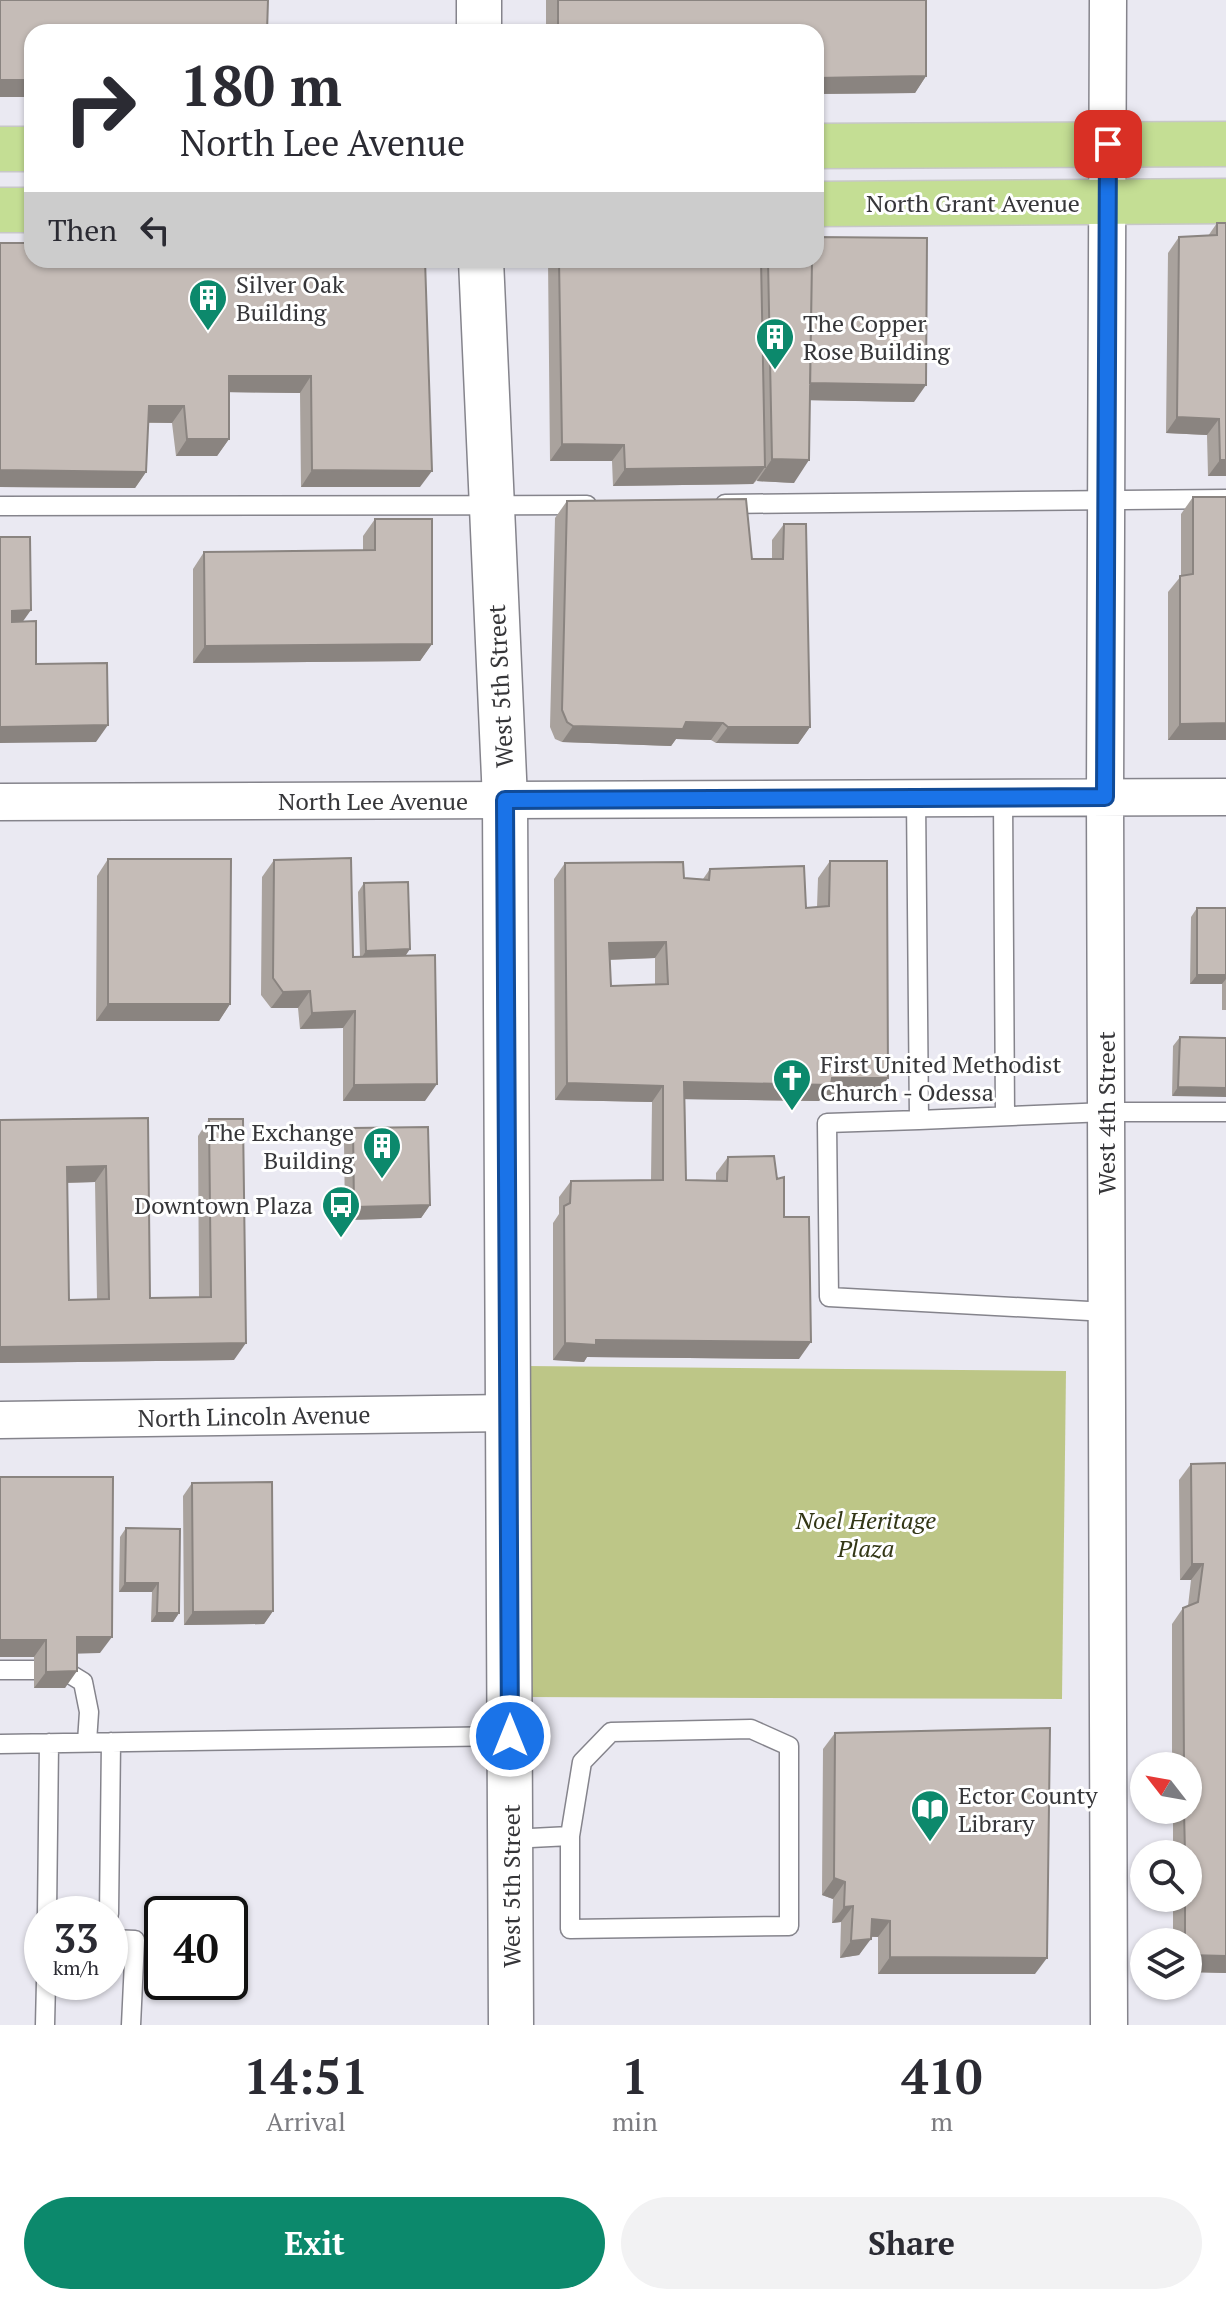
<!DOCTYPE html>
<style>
:root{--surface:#fff;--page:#f2f2f3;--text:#2b2b33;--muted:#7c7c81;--accent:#0c896c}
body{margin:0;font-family:"PT Serif",serif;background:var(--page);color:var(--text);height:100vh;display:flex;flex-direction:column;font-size:30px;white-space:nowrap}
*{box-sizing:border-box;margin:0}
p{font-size:26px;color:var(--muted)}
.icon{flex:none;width:44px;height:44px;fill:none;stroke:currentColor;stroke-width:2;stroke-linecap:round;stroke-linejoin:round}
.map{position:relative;height:2025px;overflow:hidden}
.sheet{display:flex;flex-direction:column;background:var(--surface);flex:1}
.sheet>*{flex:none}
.guide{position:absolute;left:24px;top:24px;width:800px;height:244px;border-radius:24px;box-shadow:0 2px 6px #0004;background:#fff;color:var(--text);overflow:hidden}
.needle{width:52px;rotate:301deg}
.tools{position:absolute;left:1130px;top:1752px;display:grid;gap:16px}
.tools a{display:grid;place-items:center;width:72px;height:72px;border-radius:50%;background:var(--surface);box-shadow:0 2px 6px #0004;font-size:40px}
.speed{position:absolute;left:24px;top:1896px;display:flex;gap:16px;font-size:40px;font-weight:700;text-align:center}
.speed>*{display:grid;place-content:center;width:104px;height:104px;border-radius:50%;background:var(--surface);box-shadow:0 2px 6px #0004;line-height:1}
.speed small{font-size:20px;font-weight:400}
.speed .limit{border:4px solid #111;border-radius:12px;background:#fff;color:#111}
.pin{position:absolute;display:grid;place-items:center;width:68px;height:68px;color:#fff;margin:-34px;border-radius:16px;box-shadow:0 4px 12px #0006}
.me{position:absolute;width:88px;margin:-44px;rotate:0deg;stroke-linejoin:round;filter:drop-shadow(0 0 6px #0008)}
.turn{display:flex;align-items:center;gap:28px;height:168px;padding:0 24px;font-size:36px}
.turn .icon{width:104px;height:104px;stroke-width:2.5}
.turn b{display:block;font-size:56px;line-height:68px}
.then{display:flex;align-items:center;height:76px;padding:0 24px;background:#0003;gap:16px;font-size:30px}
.eta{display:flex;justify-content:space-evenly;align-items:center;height:136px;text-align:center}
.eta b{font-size:48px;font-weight:700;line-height:56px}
.action{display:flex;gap:16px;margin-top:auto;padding:16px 24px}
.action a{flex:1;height:92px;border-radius:48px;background:var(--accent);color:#fff;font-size:32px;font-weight:700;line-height:92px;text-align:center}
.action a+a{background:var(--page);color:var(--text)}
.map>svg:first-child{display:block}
.green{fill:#bdc687}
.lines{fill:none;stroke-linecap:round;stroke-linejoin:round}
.service-casing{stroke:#85848c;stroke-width:21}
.minor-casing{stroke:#85848c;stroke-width:39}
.tertiary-casing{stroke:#85848c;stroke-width:47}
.primary-casing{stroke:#c7c7c8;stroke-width:47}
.service{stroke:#fff;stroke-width:18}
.minor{stroke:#fff;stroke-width:36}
.tertiary{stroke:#fff;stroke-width:44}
.primary{stroke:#c4de94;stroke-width:44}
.wall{fill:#a9a29d;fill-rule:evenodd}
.shaded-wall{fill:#8a8480}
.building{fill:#c5bcb7;stroke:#8a8480;stroke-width:2;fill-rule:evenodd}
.route-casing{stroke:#114b97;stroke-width:20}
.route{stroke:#1a73e8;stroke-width:14}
.labels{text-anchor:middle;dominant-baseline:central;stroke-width:6;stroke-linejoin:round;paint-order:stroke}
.street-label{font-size:24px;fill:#363639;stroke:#fff}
.poi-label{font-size:24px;fill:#363639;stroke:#fff;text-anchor:start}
.park-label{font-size:24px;font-style:italic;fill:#333716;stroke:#fff}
</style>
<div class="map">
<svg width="1226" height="2025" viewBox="0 0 1226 2025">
<rect width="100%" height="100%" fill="#eae9f2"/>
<path class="green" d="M 526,1366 L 1066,1371 L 1062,1699 L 523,1697 Z"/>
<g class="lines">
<g class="service-casing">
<path id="service" d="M 725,504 L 1226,499
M 0,506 L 587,505
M 916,798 L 919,1120 L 1106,1112 L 1226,1112
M 1003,798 L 1005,1115
M 919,1120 L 827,1123 L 829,1297 L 1107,1312
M 0,1670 L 34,1670
M 65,1671 L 83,1682 L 89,1712 L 87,1742
M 751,1729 L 789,1746 L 789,1926 L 570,1929 L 570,1836 L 582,1762 L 611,1732 Z
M 0,1744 L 509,1736
M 511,1839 L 570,1836
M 47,1914 L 49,1743
M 109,1914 L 111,1742
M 110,1939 L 135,1940 L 131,2025
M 45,2025 L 46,1982"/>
</g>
<g class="minor-casing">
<path id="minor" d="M 1108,0 L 1105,797 L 1109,2025
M 0,802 L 1226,797
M 0,1420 L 508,1413"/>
</g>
<g class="tertiary-casing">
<path id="tertiary" d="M 479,32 L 479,0
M 481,260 L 505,800 L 511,2025"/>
</g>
<g class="primary-casing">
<path id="primary" d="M 816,146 L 1226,144
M 0,149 L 32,149
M 816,204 L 1226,201
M 0,210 L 32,210"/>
</g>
<use href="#service" class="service"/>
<use href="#minor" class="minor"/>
<use href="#tertiary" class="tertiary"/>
<use href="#primary" class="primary"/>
</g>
<path class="wall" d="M 546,0 L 926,0 L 926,76 L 915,93 L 816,94 L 816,32 L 546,32 Z
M 1217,223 L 1226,223 L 1226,476 L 1208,476 L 1207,435 L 1166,433 L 1168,253 L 1179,237 L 1208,236 Z
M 0,243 L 425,260 L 420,487 L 301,487 L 300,393 L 229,392 L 229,439 L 217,456 L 176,456 L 172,423 L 148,423 L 146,472 L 135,488 L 0,487 Z
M 548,260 L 816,260 L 914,402 L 810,400 L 794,483 L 757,481 L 757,480 L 753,484 L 613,486 L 612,461 L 550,461 Z
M 1193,497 L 1226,497 L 1226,740 L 1168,740 L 1168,592 L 1181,576 L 1181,514 Z
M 567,501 L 752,559 L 772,559 L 772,540 L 784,524 L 810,727 L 798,744 L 716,743 L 711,740 L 676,739 L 671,746 L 562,742 L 555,739 L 550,727 L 555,518 Z
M 375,519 L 432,644 L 420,661 L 193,663 L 193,569 L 204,552 L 363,550 L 363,536 Z
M 108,859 L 230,1004 L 219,1021 L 96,1021 L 97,876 Z
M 274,860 L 353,957 L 360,957 L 358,892 L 364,883 L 406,956 L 425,1101 L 343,1101 L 343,1028 L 300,1029 L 298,1008 L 271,1008 L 261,995 L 262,877 Z
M 830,861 L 888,1078 L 876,1095 L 824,1095 L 819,1101 L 685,1099 L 686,1180 L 716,1181 L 716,1173 L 728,1157 L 777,1179 L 784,1217 L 799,1359 L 587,1357 L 584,1362 L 553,1360 L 553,1223 L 559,1214 L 559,1197 L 571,1181 L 651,1180 L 652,1102 L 555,1100 L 554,879 L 565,863 L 684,878 L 703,879 L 710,869 L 806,908 L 817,907 L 818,878 ZM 655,958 L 655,984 L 611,986 L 610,960 Z
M 1197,908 L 1226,908 L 1226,1010 L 1222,1010 L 1222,984 L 1190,984 L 1191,917 Z
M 1180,1037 L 1226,1038 L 1172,1096 L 1173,1046 Z
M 148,1118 L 150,1298 L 199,1297 L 198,1136 L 209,1119 L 234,1360 L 0,1363 L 0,1120 ZM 95,1182 L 97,1299 L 69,1300 L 67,1183 Z
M 353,1128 L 430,1205 L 421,1218 L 345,1220 L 344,1141 Z
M 1226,1463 L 1226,1973 L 1188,1972 L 1188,1942 L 1173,1942 L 1173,1898 L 1188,1898 L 1188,1854 L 1173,1854 L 1173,1810 L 1188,1810 L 1188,1766 L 1172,1766 L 1172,1624 L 1183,1608 L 1188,1606 L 1191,1580 L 1180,1580 L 1179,1480 L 1191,1464 Z
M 0,1477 L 100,1653 L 77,1653 L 65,1688 L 34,1688 L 34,1657 Z
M 192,1483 L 273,1611 L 264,1624 L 184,1625 L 183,1496 Z
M 126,1528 L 179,1613 L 173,1622 L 151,1622 L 152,1592 L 119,1592 L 120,1537 Z
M 835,1733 L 1035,1974 L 878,1974 L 878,1937 L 871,1937 L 859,1955 L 840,1958 L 841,1922 L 832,1923 L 833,1899 L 822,1895 L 823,1749 Z"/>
<path class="shaded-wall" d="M 926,76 L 915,93 L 816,94 L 816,78 Z
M 0,80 L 32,80 L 32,97 L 0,97 Z
M 229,376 L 311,376 L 300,393 L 217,392 Z
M 808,383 L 926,385 L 914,402 L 796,400 Z
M 149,406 L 184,406 L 172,423 L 137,422 Z
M 1177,417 L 1219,419 L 1207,435 L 1166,433 Z
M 187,439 L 229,439 L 217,456 L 176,456 Z
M 562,444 L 624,445 L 612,461 L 550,461 Z
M 772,459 L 809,460 L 794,483 L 757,481 Z
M 1220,460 L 1226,460 L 1226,476 L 1208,476 Z
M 765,467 L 753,484 L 613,486 L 625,469 Z
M 0,470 L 146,472 L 135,488 L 0,487 Z
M 312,470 L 432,471 L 420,487 L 301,487 Z
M 31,610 L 19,627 L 0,627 L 12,611 Z
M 432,644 L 420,661 L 193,663 L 205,646 Z
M 686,722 L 723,723 L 711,740 L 676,739 L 671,746 L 562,742 L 573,726 Z
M 1226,723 L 1226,740 L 1168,740 L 1180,724 Z
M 108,725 L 96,742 L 0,743 L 0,727 Z
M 728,727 L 810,727 L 798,744 L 716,743 Z
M 666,942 L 655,958 L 598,960 L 609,943 Z
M 410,949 L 404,958 L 360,960 L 366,951 Z
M 1197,975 L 1226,975 L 1226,979 L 1222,984 L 1190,984 Z
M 310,991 L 298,1008 L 271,1008 L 283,992 Z
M 108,1004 L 230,1004 L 219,1021 L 96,1021 Z
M 355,1011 L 343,1028 L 300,1029 L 312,1013 Z
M 832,1078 L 888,1078 L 876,1095 L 824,1095 L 819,1101 L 673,1099 L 684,1082 Z
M 567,1083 L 663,1086 L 652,1102 L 555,1100 Z
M 437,1084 L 425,1101 L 343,1101 L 354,1085 Z
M 1178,1087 L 1226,1088 L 1226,1097 L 1172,1096 Z
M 106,1166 L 95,1182 L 55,1183 L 67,1167 Z
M 430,1205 L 421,1218 L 345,1220 L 354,1207 Z
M 596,1340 L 811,1342 L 799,1359 L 587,1357 L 584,1362 L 553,1360 L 565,1343 Z
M 246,1343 L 234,1360 L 0,1363 L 0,1347 Z
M 1192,1564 L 1203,1564 L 1191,1580 L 1180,1580 Z
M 125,1583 L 158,1583 L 152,1592 L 119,1592 Z
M 273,1611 L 264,1624 L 184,1625 L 193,1612 Z
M 157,1613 L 179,1613 L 173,1622 L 151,1622 Z
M 77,1637 L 112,1637 L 100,1653 L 65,1654 Z
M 0,1640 L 46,1640 L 34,1657 L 0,1657 Z
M 77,1671 L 65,1688 L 34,1688 L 46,1672 Z
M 834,1878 L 845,1882 L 833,1899 L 822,1895 Z
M 853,1906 L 841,1922 L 832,1923 L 844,1907 Z
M 872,1919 L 890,1921 L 878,1937 L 860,1936 Z
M 871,1939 L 859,1955 L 840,1958 L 851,1941 Z
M 1188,1955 L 1226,1956 L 1226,1973 L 1188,1972 Z
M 890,1957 L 1047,1958 L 1035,1974 L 878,1974 Z"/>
<path class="building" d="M 0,0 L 268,0 L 267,32 L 32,32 L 32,80 L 0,80 Z
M 558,0 L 926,0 L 926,76 L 816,78 L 816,32 L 558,32 Z
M 1217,223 L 1226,223 L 1226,460 L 1220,460 L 1219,419 L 1177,417 L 1179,237 L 1217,235 Z
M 816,237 L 927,238 L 926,385 L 810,383 L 812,260 L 816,260 Z
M 0,243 L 32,243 L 32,260 L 425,260 L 432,471 L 312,470 L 311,376 L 229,376 L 229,439 L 187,439 L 184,406 L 149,406 L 146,472 L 0,470 Z
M 559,260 L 761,260 L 765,467 L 625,469 L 624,445 L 562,444 Z
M 768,260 L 812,260 L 809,460 L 772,459 Z
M 1193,497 L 1226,497 L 1226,723 L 1180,724 L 1180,576 L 1193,574 Z
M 746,499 L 752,559 L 783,559 L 784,524 L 806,524 L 810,727 L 728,727 L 723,723 L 686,722 L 683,729 L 573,726 L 567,722 L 562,710 L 567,501 Z
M 375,519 L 432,519 L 432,644 L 205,646 L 204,552 L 375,550 Z
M 0,537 L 30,537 L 31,610 L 12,611 L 12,622 L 36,621 L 36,664 L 107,663 L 108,725 L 0,727 Z
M 351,858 L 353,957 L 435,955 L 437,1084 L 354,1085 L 355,1011 L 312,1013 L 310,991 L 283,992 L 273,978 L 274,860 Z
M 108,859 L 231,859 L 230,1004 L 108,1004 Z
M 830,861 L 887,861 L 888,1078 L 832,1078 L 831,1085 L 684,1082 L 686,1180 L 727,1181 L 728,1157 L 774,1156 L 777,1179 L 784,1177 L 784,1217 L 809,1217 L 811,1342 L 596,1340 L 596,1345 L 565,1343 L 564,1206 L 570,1203 L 571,1181 L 663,1180 L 663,1086 L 567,1083 L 565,863 L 683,862 L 684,878 L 709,880 L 710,869 L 804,866 L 806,908 L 829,906 ZM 666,942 L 668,984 L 611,986 L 609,943 Z
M 408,882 L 410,949 L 366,951 L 364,883 Z
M 1197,908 L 1226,908 L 1226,975 L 1197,975 Z
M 1180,1037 L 1226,1038 L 1226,1088 L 1178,1087 Z
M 148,1118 L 150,1298 L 211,1297 L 209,1119 L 243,1119 L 246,1343 L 0,1347 L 0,1120 ZM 106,1166 L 109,1299 L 69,1300 L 67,1167 Z
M 428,1127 L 430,1205 L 354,1207 L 353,1128 Z
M 1226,1463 L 1226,1956 L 1188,1955 L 1188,1942 L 1185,1942 L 1185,1898 L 1188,1898 L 1188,1854 L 1185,1854 L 1184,1810 L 1188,1810 L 1188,1766 L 1184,1766 L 1183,1608 L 1198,1602 L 1203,1564 L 1192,1564 L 1191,1464 Z
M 0,1477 L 113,1477 L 112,1637 L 77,1637 L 77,1671 L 46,1672 L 46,1640 L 0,1640 Z
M 272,1482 L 273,1611 L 193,1612 L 192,1483 Z
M 126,1528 L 180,1529 L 179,1613 L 157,1613 L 158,1583 L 125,1583 Z
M 1050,1728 L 1047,1958 L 890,1957 L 890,1921 L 872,1919 L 871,1939 L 851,1941 L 853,1906 L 844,1907 L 845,1882 L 834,1878 L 835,1733 Z"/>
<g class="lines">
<g class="route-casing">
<path id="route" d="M 510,1736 L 505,800 L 1105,797 L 1108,144"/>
</g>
<use href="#route" class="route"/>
</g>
<defs>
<g id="building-pin" transform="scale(2)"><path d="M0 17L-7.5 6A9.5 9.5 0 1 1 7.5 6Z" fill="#0c896c" stroke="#fff"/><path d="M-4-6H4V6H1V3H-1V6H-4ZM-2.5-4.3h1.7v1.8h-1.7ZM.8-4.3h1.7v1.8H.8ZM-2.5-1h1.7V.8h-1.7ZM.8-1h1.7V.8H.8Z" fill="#fff"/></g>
<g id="church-pin" transform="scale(2)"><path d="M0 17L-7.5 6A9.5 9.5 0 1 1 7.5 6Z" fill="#0c896c" stroke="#fff"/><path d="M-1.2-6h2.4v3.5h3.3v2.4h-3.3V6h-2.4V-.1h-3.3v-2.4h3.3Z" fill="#fff"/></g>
<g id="bus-pin" transform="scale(2)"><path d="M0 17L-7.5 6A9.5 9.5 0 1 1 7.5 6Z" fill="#0c896c" stroke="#fff"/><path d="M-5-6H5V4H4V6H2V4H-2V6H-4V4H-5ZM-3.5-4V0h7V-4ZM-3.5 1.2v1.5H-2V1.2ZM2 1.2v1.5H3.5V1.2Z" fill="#fff"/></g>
<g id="library-pin" transform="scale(2)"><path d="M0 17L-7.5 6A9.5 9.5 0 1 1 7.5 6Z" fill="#0c896c" stroke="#fff"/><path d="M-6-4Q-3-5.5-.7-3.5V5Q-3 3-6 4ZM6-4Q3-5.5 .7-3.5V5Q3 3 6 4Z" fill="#fff"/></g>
</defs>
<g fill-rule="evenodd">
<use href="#building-pin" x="208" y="298"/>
<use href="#building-pin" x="775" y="337"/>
<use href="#church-pin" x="792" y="1078"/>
<use href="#building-pin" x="382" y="1146"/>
<use href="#bus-pin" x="341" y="1205"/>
<use href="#library-pin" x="930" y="1809"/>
</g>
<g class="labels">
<g class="street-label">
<text x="973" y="203">North Grant Avenue</text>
<text transform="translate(500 686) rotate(-93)">West 5th Street</text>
<text x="373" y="801">North Lee Avenue</text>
<text transform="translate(1106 1113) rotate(-90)">West 4th Street</text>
<text transform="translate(254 1416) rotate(-1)">North Lincoln Avenue</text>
<text transform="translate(511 1886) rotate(-90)">West 5th Street</text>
</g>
<g class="poi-label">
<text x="236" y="284">Silver Oak<tspan x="236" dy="28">Building</tspan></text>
<text x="803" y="323">The Copper<tspan x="803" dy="28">Rose Building</tspan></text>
<text x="820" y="1064">First United Methodist<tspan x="820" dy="28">Church - Odessa</tspan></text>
<text x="354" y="1132" text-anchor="end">The Exchange<tspan x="354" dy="28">Building</tspan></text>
<text x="313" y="1205" text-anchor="end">Downtown Plaza</text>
<text x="958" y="1795">Ector County<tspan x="958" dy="28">Library</tspan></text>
</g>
<g class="park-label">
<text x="866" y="1520">Noel Heritage<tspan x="866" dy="28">Plaza</tspan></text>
</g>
</g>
</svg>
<div class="tools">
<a><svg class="needle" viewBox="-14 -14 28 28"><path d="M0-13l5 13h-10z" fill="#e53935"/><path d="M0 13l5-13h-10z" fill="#7c7c81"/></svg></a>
<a><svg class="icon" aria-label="search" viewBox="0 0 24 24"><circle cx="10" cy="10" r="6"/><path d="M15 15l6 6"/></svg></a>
<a><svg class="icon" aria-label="layers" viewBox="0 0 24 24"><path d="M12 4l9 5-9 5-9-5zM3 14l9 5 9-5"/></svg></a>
</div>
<div class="speed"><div>33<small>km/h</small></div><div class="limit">40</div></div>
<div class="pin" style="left:1108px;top:144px;background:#d93025"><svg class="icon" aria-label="arrive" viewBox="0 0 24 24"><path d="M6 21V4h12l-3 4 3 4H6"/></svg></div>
<svg class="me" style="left:510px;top:1736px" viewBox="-20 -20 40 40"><circle r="17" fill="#1a73e8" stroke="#fff" stroke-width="3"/><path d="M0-11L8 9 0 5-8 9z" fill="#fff"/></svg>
<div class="guide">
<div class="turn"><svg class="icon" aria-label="right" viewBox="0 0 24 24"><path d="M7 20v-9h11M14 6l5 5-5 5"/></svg><div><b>180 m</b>North Lee Avenue</div></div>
<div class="then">Then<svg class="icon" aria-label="left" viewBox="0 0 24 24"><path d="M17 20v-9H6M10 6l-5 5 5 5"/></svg></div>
</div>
</div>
<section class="sheet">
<div class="eta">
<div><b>14:51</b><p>Arrival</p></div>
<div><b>1</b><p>min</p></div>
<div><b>410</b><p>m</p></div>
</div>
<div class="action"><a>Exit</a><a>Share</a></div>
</section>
